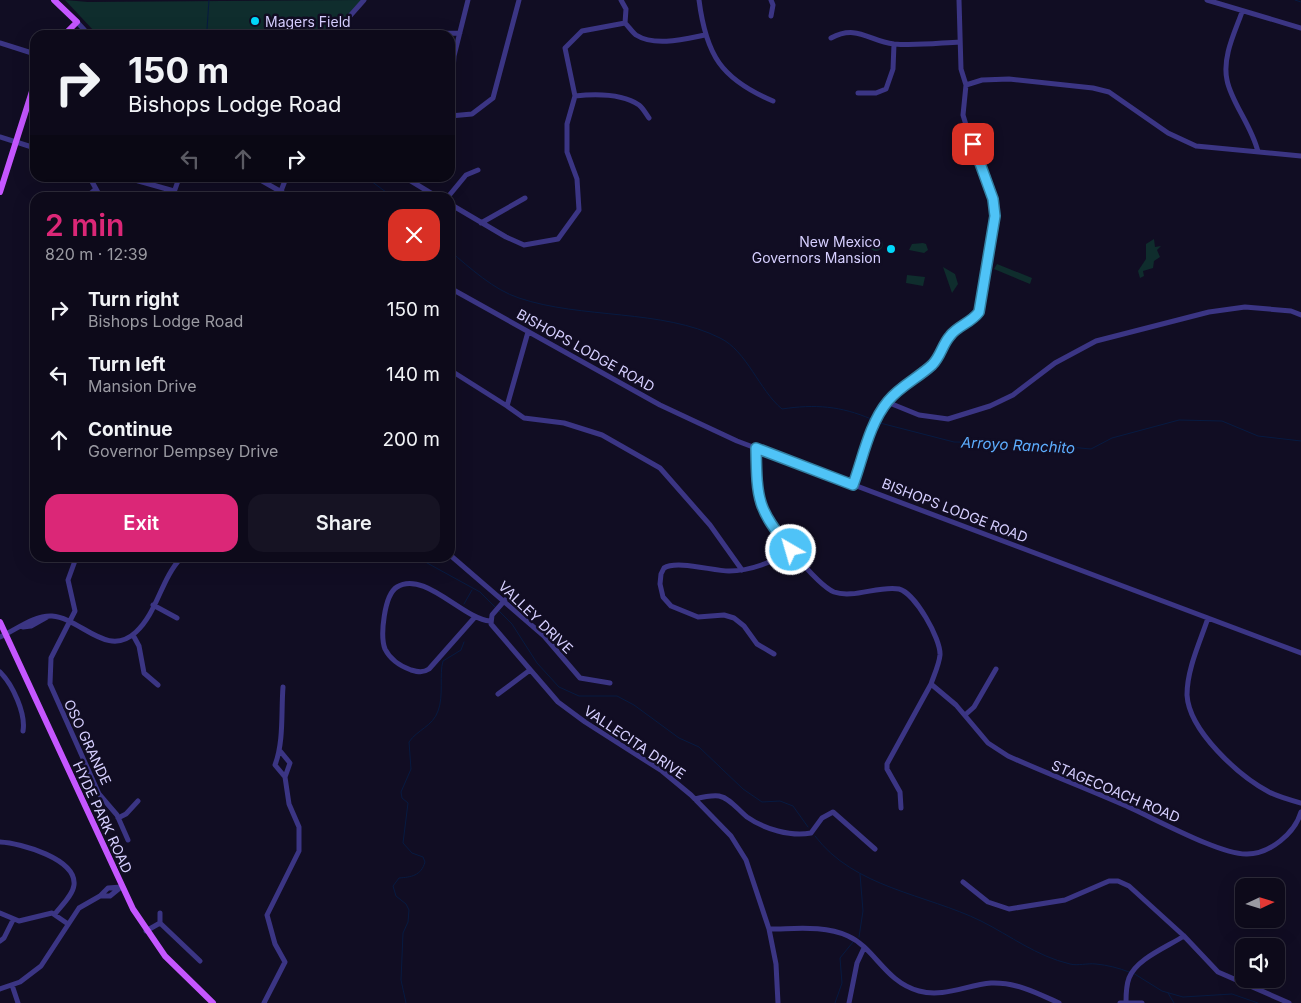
<!DOCTYPE html>
<meta charset="utf-8">
<style>
:root{--surface:#0d0a1a;--page:#161323;--text:#f1f3f6;--muted:#9a9aa2;--line:#2d2b39;--accent:#db2777}
body{margin:0;font-family:Inter,sans-serif;background:var(--page);color:var(--text);height:100vh;display:flex;flex-direction:column;font-size:19px;white-space:nowrap}
*{box-sizing:border-box;margin:0}
p{font-size:16px;color:var(--muted)}
.icon{flex:none;width:28px;height:28px;fill:none;stroke:currentColor;stroke-width:2;stroke-linecap:round;stroke-linejoin:round}
.map{position:relative;flex:1;overflow:hidden}
.sheet{position:absolute;left:30px;top:192px;width:425px;height:370px;display:flex;flex-direction:column;background:var(--surface);border-radius:15px;box-shadow:0 5px 20px #0002,0 0 0 1px var(--line)}
.sheet>*{flex:none}
.guide{position:absolute;left:30px;top:30px;width:425px;height:152px;border-radius:15px;box-shadow:0 5px 20px #0002,0 0 0 1px var(--line);background:#0d0a1a;color:var(--text);overflow:hidden}
.needle{width:32px;rotate:86deg}
.controls{position:absolute;left:1235px;top:878px;display:grid;gap:10px}
.controls a{display:grid;place-items:center;width:50px;height:50px;border-radius:10px;background:var(--surface);box-shadow:0 5px 20px #0002,0 0 0 1px var(--line);font-size:25px}
.pin{position:absolute;display:grid;place-items:center;width:42px;height:42px;color:#fff;margin:-21px;border-radius:10px;box-shadow:0 2px 8px #0006}
.me{position:absolute;width:55px;margin:-28px;rotate:322deg;stroke-linejoin:round;filter:drop-shadow(0 0 4px #0008)}
.turn{display:flex;align-items:center;gap:18px;height:105px;padding:0 15px;font-size:22px}
.turn .icon{width:65px;height:65px;stroke-width:2.5}
.turn b{display:block;font-size:35px;line-height:42px}
.lanes{display:flex;align-items:center;height:48px;padding:0 15px;background:#0003;justify-content:center;gap:25px;direction:ltr}
.lanes .off{opacity:.35}
.round{display:grid;place-items:center;flex:none;width:52px;height:52px;border-radius:15px;background:var(--page)}
.headline{display:flex;align-items:center;justify-content:space-between;height:85px;padding:0 15px}
h1{font-size:30px;font-weight:600;line-height:38px;color:var(--accent)}
.action{display:flex;gap:10px;margin-top:auto;padding:10px 15px}
.action a{flex:1;height:58px;border-radius:15px;background:var(--accent);color:#fff;font-size:20px;font-weight:600;line-height:58px;text-align:center}
.action a+a{background:var(--page);color:var(--text)}
ul{padding:0;list-style:none}
li{display:flex;align-items:center;gap:15px;height:65px;padding:0 15px}
li div{flex:1}
li b{display:block;font-size:19px}
li em{font-style:normal}
.map>svg:first-child{display:block}
.green{fill:#0f2d2d}
.lines{fill:none;stroke-linecap:round;stroke-linejoin:round}
.stream{stroke:#071a41;stroke-width:1}
.minor{stroke:#3b3584;stroke-width:5}
.major{stroke:#c556ff;stroke-width:6}
.route-casing{stroke:#337fa1;stroke-width:12}
.route{stroke:#4fc3f7;stroke-width:9}
.poi-dot{fill:#00d8fa;stroke:#110d23;stroke-width:2}
.labels{text-anchor:middle;dominant-baseline:central;stroke-width:5;stroke-linejoin:round;paint-order:stroke}
.poi-label{font-size:14px;fill:#d6cfff;stroke:#110d23;text-anchor:start}
.street-label{font-size:14px;fill:#d6cfff;stroke:#110d23}
.water-label{font-size:15px;font-style:italic;fill:#5daeff;stroke:#110d23}
</style>
<div class="map">
<svg width="1301" height="1003" viewBox="0 0 1301 1003">
<rect width="100%" height="100%" fill="#110d23"/>
<path class="green" d="M 65,0 L 88,2 L 362,0 L 329,35 L 119,35 L 94,31 Z
M869 244a7 7 0 1 1 14 0a7 7 0 1 1-14 0Z
M 1154,239 L 1155,247 L 1161,246 L 1157,250 L 1160,257 L 1154,261 L 1153,268 L 1143,271 L 1144,276 L 1140,278 L 1138,271 L 1146,259 L 1146,244 Z
M 923,243 L 926,244 L 928,250 L 924,253 L 909,250 L 912,244 Z
M 997,264 L 1032,278 L 1030,284 L 994,269 Z
M 943,267 L 955,274 L 958,284 L 952,293 Z
M 907,275 L 925,277 L 923,286 L 906,283 Z"/>
<g class="lines">
<path class="stream" d="M 209,0 L 207,29 L 209,35
M 1295,0 L 1301,2
M 367,178 L 394,198
M 275,198 L 275,194
M 450,251 C 470,268 494,290 519,298 C 581,319 663,309 720,338 C 747,351 759,390 782,409 C 815,404 841,406 871,419
M 880,423 L 954,442 L 1026,443 L 1091,449 L 1112,438 L 1179,420 L 1222,421 L 1258,436 L 1301,441
M 418,558 L 480,592 L 496,608
M 464,604 L 472,590
M 499,611 L 512,624 L 537,663 L 559,687 L 579,696 L 617,696 L 634,705 L 679,738 L 699,747 L 743,789 L 762,802 L 780,801 L 793,806 L 808,827
M 815,836 C 854,888 926,894 981,921 C 1011,936 1036,956 1070,964 C 1078,966 1087,963 1096,964 C 1107,965 1119,968 1129,972
M 859,937 L 863,911 L 860,874
M 1133,973 L 1162,991 L 1183,997 L 1232,994 L 1258,1003
M 1168,993 L 1174,1003
M 406,1003 L 401,980 L 403,933 L 408,922 L 409,910 L 406,904 L 396,896 L 393,886 L 399,878 C 411,877 421,876 425,862 L 423,857 L 412,853 L 403,843 L 408,803 L 402,798 L 401,792 L 411,769 L 409,742 C 417,730 433,726 438,711 C 444,696 439,674 443,661 L 461,650 L 464,642
M 835,1003 L 842,983 L 840,958 L 853,942"/>
<path class="minor" d="M 621,0 L 626,9 L 625,23
M 699,0 C 706,55 721,79 773,101
M 771,0 L 773,5 L 771,16
M 959,0 L 961,69 L 966,85
M 1207,0 L 1301,28
M 1242,12 C 1235,32 1222,57 1227,80 C 1231,102 1252,126 1258,152
M 77,22 L 89,35
M 625,23 C 629,27 632,32 636,35 C 655,47 685,39 705,35
M 394,34 L 460,33
M 333,35 L 364,0
M 831,38 C 857,24 869,41 894,44 C 915,46 939,43 960,42
M 0,43 L 35,54
M 450,70 L 453,70 L 454,56 L 468,0
M 858,93 L 876,93 L 886,89 L 893,69 L 894,44
M 575,96 C 594,94 621,93 639,105 C 643,108 646,114 649,118
M 450,116 L 472,114 L 493,98 L 519,0
M 0,137 L 35,148
M 90,178 L 101,198
M 128,178 L 174,191
M 257,178 L 292,198
M 406,178 L 439,198
M 281,191 L 286,178
M 85,198 L 96,189
M 172,198 L 179,178
M 447,198 L 466,175 L 478,170
M 450,204 L 506,237 L 524,245 L 558,239 L 579,210 L 577,179 L 567,152 L 567,124 L 575,96 L 565,48 L 582,31 L 625,23
M 481,223 L 525,198
M 450,288 L 660,405 L 737,441 L 1301,653
M 528,332 L 507,406 L 524,418 L 564,423 L 602,435 L 660,468 L 710,525 L 742,570
M 450,370 L 507,406
M 887,402 L 919,415 L 948,419 L 990,406 L 1013,395 L 1055,363 L 1096,341 L 1209,312 L 1245,307 L 1291,311 L 1301,315
M 756,448 C 756,467 755,487 760,505 C 766,523 817,585 834,592 C 853,599 880,585 899,589 C 915,593 941,639 940,655 C 939,665 934,675 931,684 L 956,705 L 988,743 L 1008,756 C 1046,773 1085,788 1124,805 C 1152,817 1220,855 1247,854 C 1270,854 1295,833 1301,812
M 853,485 C 862,458 869,424 888,401 C 901,385 921,377 934,362 C 941,354 943,343 950,336 C 958,326 971,323 979,313 L 995,216 L 993,199 L 977,161 L 963,115 L 966,85 L 982,80 L 1009,79 L 1093,88 L 1109,92 L 1168,133 L 1196,146 L 1301,156
M 450,555 L 544,636 L 580,678 L 610,683
M 76,558 L 68,580 L 75,611 L 51,658 L 50,684 L 99,794 L 117,815 L 128,840
M 276,558 L 291,559 L 301,558
M 505,600 L 492,615 L 491,624 L 558,702 L 585,722 L 662,771 L 691,795 L 731,836 L 746,860 L 769,929 L 776,964 L 778,1003
M 153,605 L 177,618
M 475,617 L 429,669 C 423,673 418,672 411,670 C 400,666 390,659 385,649 C 380,636 384,595 397,587 C 424,570 463,619 490,621
M 1208,618 C 1200,642 1187,669 1187,695 C 1189,731 1239,776 1269,792 C 1279,797 1290,800 1301,803
M 23,627 L 31,626 L 47,617
M 133,635 L 139,646 L 144,673 L 158,685
M 0,637 C 16,630 34,615 52,616 C 81,618 107,659 136,632 C 157,613 161,579 181,558
M 774,654 L 757,644 L 744,626 L 734,618 L 724,615 L 698,617 L 671,606 L 663,597 L 660,584 L 661,574 L 664,568 C 677,560 713,571 729,571 C 750,571 774,562 791,550
M 0,672 C 13,685 26,714 23,731
M 283,687 C 281,712 284,741 275,765 L 285,777
M 498,694 L 530,670
M 965,715 L 974,707 L 996,669
M 695,799 C 703,797 711,795 719,796 C 730,798 738,810 747,817 C 764,829 791,837 811,833 L 822,818 L 833,812 L 875,849
M 901,808 L 900,792 L 887,769 L 887,764 L 931,684
M 118,818 L 126,814 L 138,801
M 0,842 C 21,843 77,859 74,885 C 73,895 61,906 55,914
M 963,882 L 988,902 L 1009,909 L 1065,900 L 1109,881 L 1118,881 L 1129,886 L 1184,936 L 1218,972 L 1289,1003
M 100,896 L 110,896 L 121,887
M 0,913 L 19,921 L 52,913 L 68,924
M 160,913 L 160,923 L 200,961
M 769,929 C 795,929 824,925 848,936 C 875,948 885,982 919,991 C 943,998 967,985 991,983 C 1016,982 1037,993 1059,1003
M 146,931 L 160,923
M 0,941 L 4,938 L 13,920
M 12,985 L 18,1003
M 0,989 L 20,982 L 41,966 L 79,908 L 100,896 L 108,888 L 121,887
M 1126,1002 C 1126,994 1126,986 1129,978 C 1136,959 1167,947 1184,936
M 264,1003 L 285,962 L 275,944 L 267,915 L 299,851 L 299,827 L 289,804 L 285,777 L 290,763 L 281,752
M 849,1003 L 857,963 L 864,948
M 1120,1003 L 1142,1003"/>
<path class="major" d="M 54,0 L 77,22 L 64,35
M 0,192 L 35,82
M 0,622 L 133,909 L 165,956 L 213,1003"/>
</g>
<g class="lines">
<g class="route-casing">
<path id="route" d="M 791,550 C 757,508 757,501 756,448 L 853,485 C 863,458 869,424 888,401 C 900,386 918,378 932,365 C 941,356 942,345 950,336 C 957,326 971,323 979,312 L 995,216 L 993,199 L 973,144"/>
</g>
<use href="#route" class="route"/>
</g>
<g class="poi-dot">
<circle cx="255" cy="21" r="5"/>
<circle cx="891" cy="249" r="5"/>
</g>
<g class="labels">
<g class="poi-label">
<text x="265" y="21">Magers Field</text>
<text x="881" y="241" text-anchor="end">New Mexico<tspan x="881" dy="16">Governors Mansion</tspan></text>
</g>
<g class="street-label">
<text transform="translate(586 350) rotate(29)">BISHOPS LODGE ROAD</text>
<text transform="translate(955 510) rotate(21)">BISHOPS LODGE ROAD</text>
<text transform="translate(536 617) rotate(44)">VALLEY DRIVE</text>
<text transform="translate(88 742) rotate(65)">OSO GRANDE</text>
<text transform="translate(635 742) rotate(34)">VALLECITA DRIVE</text>
<text transform="translate(1116 791) rotate(23)">STAGECOACH ROAD</text>
<text transform="translate(103 817) rotate(65)">HYDE PARK ROAD</text>
</g>
<g class="water-label">
<text transform="translate(1018 445) rotate(3)">Arroyo Ranchito</text>
</g>
</g>
</svg>
<div class="controls">
<a><svg class="needle" viewBox="-14 -14 28 28"><path d="M0-13l5 13h-10z" fill="#e53935"/><path d="M0 13l5-13h-10z" fill="#9a9aa2"/></svg></a>
<a><svg class="icon" aria-label="sound" viewBox="0 0 24 24"><path d="M4 9h4l5-4v14l-5-4H4zM17 9q2 3 0 6"/></svg></a>
</div>
<div class="pin" style="left:973px;top:144px;background:#d93025"><svg class="icon" aria-label="arrive" viewBox="0 0 24 24"><path d="M6 21V4h12l-3 4 3 4H6"/></svg></div>
<svg class="me" style="left:791px;top:550px" viewBox="-20 -20 40 40"><circle r="17" fill="#4fc3f7" stroke="#fff" stroke-width="3"/><path d="M0-11L8 9 0 5-8 9z" fill="#fff"/></svg>
<div class="guide">
<div class="turn"><svg class="icon" aria-label="right" viewBox="0 0 24 24"><path d="M7 20v-9h11M14 6l5 5-5 5"/></svg><div><b>150 m</b>Bishops Lodge Road</div></div>
<div class="lanes"><svg class="icon off" aria-label="left" viewBox="0 0 24 24"><path d="M17 20v-9H6M10 6l-5 5 5 5"/></svg><svg class="icon off" aria-label="ahead" viewBox="0 0 24 24"><path d="M12 20V5M6 11l6-6 6 6"/></svg><svg class="icon" aria-label="right" viewBox="0 0 24 24"><path d="M7 20v-9h11M14 6l5 5-5 5"/></svg></div>
</div>
<section class="sheet">
<div class="headline"><div><h1>2 min</h1><p>820 m · 12:39</p></div><a class="round" style="background:#d93025;color:#fff"><svg class="icon" aria-label="close" viewBox="0 0 24 24"><path d="M6 6l12 12M18 6L6 18"/></svg></a></div>
<ul>
<li><svg class="icon" aria-label="right" viewBox="0 0 24 24"><path d="M7 20v-9h11M14 6l5 5-5 5"/></svg><div><b>Turn right</b><p>Bishops Lodge Road</p></div><em>150 m</em></li>
<li><svg class="icon" aria-label="left" viewBox="0 0 24 24"><path d="M17 20v-9H6M10 6l-5 5 5 5"/></svg><div><b>Turn left</b><p>Mansion Drive</p></div><em>140 m</em></li>
<li><svg class="icon" aria-label="ahead" viewBox="0 0 24 24"><path d="M12 20V5M6 11l6-6 6 6"/></svg><div><b>Continue</b><p>Governor Dempsey Drive</p></div><em>200 m</em></li>
</ul>
<div class="action"><a>Exit</a><a>Share</a></div>
</section>
</div>
